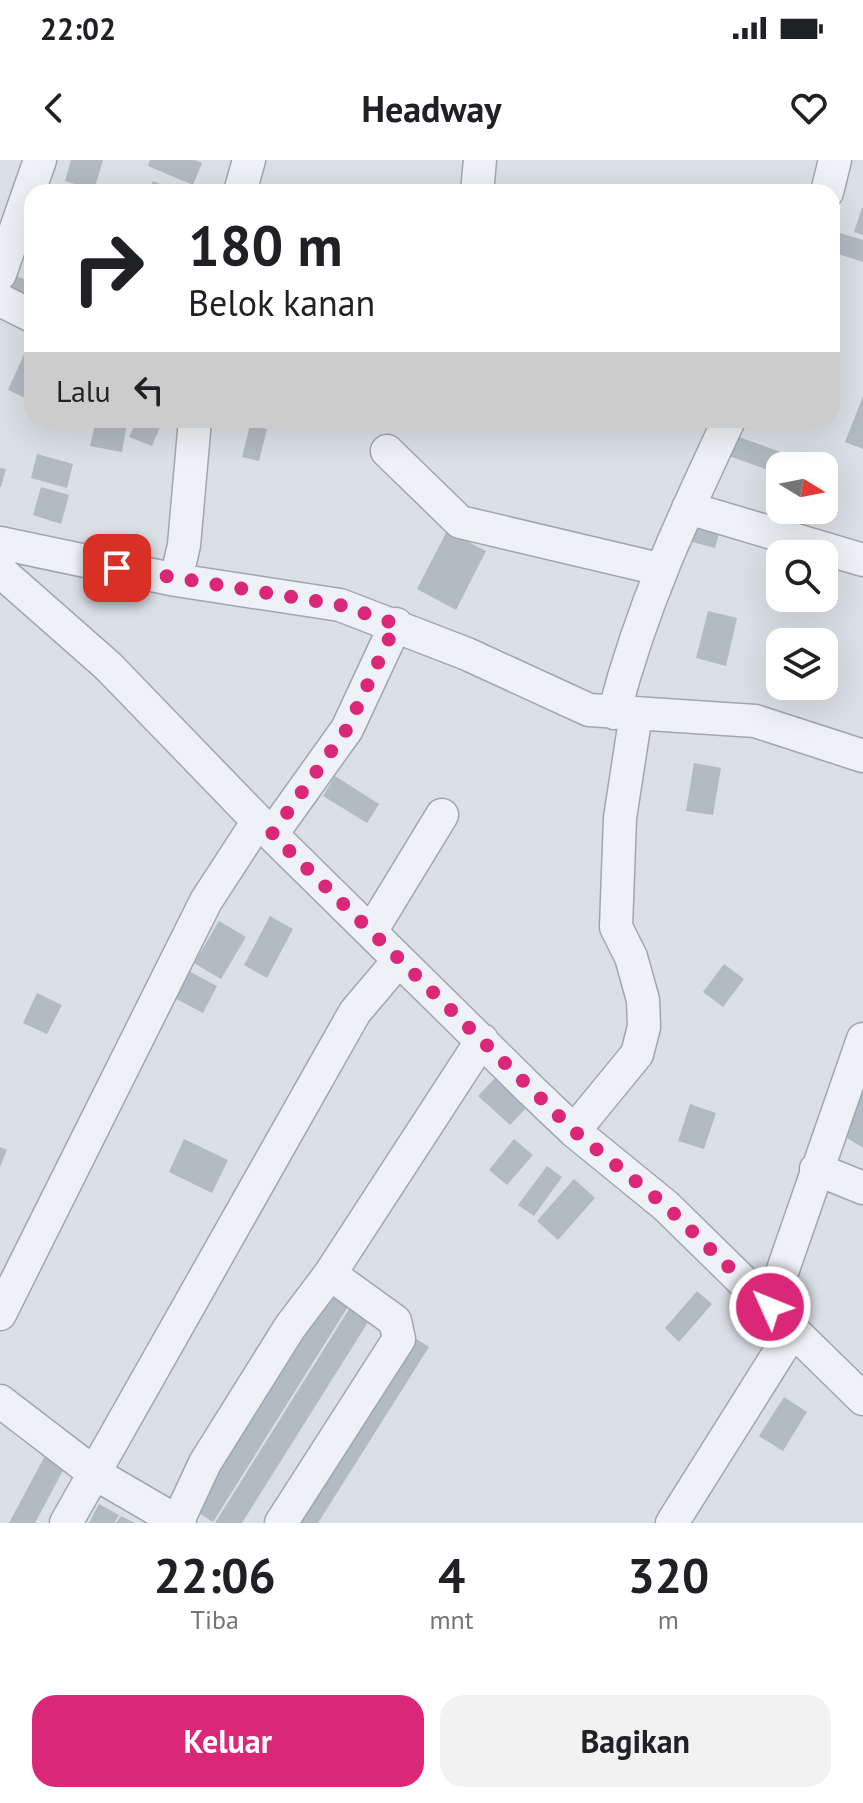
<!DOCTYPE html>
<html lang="id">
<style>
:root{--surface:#fff;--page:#f2f2f2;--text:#202124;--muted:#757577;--accent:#db2777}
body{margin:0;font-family:"PT Sans",sans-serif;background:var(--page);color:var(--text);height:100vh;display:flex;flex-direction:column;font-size:30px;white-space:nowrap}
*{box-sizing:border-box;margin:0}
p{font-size:26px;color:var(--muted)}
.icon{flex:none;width:44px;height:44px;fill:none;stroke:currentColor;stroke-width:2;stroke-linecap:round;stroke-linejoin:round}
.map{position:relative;height:1363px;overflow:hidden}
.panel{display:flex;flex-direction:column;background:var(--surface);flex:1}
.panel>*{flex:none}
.top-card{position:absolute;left:24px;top:24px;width:816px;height:244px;border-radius:24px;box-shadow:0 8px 32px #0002;background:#fff;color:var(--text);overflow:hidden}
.needle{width:52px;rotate:100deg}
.controls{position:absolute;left:766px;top:292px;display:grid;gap:16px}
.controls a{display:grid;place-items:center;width:72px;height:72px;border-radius:16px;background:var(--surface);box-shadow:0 8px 32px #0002;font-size:40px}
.pin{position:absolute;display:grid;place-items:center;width:68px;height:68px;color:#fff;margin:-34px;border-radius:16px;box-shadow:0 4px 12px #0006}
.me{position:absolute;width:88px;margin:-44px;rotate:314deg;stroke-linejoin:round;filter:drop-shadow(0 0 6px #0008)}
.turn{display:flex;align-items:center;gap:28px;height:168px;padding:0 32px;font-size:36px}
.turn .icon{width:104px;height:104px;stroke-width:2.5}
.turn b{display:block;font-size:56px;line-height:68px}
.then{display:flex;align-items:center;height:76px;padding:0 32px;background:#0003;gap:16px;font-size:30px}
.eta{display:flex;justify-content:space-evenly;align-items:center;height:136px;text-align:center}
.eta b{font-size:48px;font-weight:600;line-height:56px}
.action{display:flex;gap:16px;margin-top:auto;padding:16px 32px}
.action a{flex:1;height:92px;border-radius:24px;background:var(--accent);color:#fff;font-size:32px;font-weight:600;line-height:92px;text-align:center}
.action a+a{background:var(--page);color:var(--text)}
.status{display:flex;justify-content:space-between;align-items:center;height:56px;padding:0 40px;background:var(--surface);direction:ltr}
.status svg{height:22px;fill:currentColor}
header{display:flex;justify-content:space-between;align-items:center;height:104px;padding:0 32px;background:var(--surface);font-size:36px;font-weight:600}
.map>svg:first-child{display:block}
.building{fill:#b2bac4}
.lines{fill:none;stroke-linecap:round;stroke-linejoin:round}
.minor-casing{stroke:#a0a7b1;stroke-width:35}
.minor{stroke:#eef1f5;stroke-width:32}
.route{stroke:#db2777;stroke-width:14;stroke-dasharray:0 25.2}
</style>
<div class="status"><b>22:02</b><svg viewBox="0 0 49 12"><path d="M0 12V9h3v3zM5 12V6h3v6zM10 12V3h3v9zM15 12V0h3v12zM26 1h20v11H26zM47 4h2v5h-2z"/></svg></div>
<header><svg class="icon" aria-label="back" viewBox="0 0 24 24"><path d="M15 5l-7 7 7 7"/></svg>Headway<svg class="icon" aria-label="heart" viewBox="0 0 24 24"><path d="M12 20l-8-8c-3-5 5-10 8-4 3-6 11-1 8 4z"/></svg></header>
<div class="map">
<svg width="863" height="1363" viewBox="0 0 863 1363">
<rect width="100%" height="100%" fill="#dbe0e7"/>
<path class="building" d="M 71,0 L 103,0 L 94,30 L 65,21 Z
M 150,0 L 195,0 L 202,3 L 193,25 L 148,6 Z
M 153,21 L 179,32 L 148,32 Z
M 862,48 L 863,48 L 863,75 L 854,72 Z
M 837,72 L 863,80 L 863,102 L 832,92 Z
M 19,73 L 32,78 L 32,101 L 11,94 Z
M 7,113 L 32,122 L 27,147 L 0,138 Z
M 29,183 L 32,184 L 32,241 L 8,230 Z
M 863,236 L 863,289 L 845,282 Z
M 96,260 L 127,263 L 122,292 L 90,286 Z
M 137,260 L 163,260 L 152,286 L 129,277 Z
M 250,265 L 267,269 L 259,301 L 242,297 Z
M 736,276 L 786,294 L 779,314 L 729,296 Z
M 37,294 L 73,304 L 67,328 L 31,318 Z
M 0,308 L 6,309 L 1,327 L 0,327 Z
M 41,327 L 69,335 L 61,364 L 33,355 Z
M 694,359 L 721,366 L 715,388 L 688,381 Z
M 447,371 L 486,391 L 456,450 L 417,429 Z
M 708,451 L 737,458 L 726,506 L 696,498 Z
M 694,603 L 721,608 L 713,655 L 686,651 Z
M 335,616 L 379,644 L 367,663 L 323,636 Z
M 270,756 L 293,769 L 267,818 L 244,805 Z
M 219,761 L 246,777 L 221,819 L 194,803 Z
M 724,804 L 744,819 L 723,847 L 703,832 Z
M 181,807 L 217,826 L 203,853 L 167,834 Z
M 37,833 L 62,845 L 47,874 L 23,863 Z
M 495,918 L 527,947 L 510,965 L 478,936 Z
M 863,933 L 863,988 L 838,972 Z
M 690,944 L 716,953 L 704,989 L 678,981 Z
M 184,979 L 228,1000 L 212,1033 L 169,1012 Z
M 514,979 L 533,995 L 507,1025 L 489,1010 Z
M 0,987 L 7,990 L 0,1007 Z
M 547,1006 L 562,1017 L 534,1056 L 518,1045 Z
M 574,1019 L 595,1038 L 558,1080 L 537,1061 Z
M 334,1125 L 354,1137 L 213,1362 L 194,1350 Z
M 697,1131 L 712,1144 L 679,1182 L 665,1168 Z
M 356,1138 L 375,1151 L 242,1363 L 215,1363 Z
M 410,1175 L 429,1187 L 318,1363 L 292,1363 Z
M 784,1237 L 807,1252 L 783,1291 L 759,1276 Z
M 47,1292 L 67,1303 L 35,1363 L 9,1363 Z
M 99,1344 L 119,1355 L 114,1363 L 89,1363 Z
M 121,1356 L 135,1363 L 116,1363 Z"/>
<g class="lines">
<g class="minor-casing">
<path id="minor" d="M 240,32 L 249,0
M 477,32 L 480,0
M 827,32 L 835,0
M 0,114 L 40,0
M 0,140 L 32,156
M 387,291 L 460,362 L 659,409
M 688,348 L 863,400
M 0,383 L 176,420 L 340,445 L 467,494 L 589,550 L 755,561 L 863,596
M 0,411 L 108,506 L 258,661 L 529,928 L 574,971 L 666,1046 L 863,1239
M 176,420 L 184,385 L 195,260
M 614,553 C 642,445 682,360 729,260
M 272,674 L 347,569 L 396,464
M 372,770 L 442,655
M 574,971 L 637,894 L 644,867 L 643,840 L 631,797 L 616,767 L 620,658 L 636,554
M 816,1009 L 863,1028
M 770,1147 L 863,879
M 0,1154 L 206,741 L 258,661
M 0,1241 L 94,1313 L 180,1363
M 66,1363 L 355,852 L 399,800
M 177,1363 L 205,1303 L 290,1167 L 330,1114 L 482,880
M 281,1363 L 399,1179 L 395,1161 L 330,1114
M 672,1363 L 792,1172"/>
</g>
<use href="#minor" class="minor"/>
</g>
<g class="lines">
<path class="route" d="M 117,408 L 340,445 L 396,464 L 347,569 L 272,674 L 574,971 L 666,1046 L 770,1147"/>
</g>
</svg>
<div class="controls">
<a><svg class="needle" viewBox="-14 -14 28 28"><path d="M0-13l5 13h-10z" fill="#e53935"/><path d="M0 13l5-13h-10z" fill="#757577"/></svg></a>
<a><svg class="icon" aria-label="search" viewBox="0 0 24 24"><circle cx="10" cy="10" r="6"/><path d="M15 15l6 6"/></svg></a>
<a><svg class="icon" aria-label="layers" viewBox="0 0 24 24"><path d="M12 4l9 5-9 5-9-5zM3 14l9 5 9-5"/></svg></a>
</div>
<div class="pin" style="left:117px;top:408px;background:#d93025"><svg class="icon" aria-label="arrive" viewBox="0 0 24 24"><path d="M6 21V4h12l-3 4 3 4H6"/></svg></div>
<svg class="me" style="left:770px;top:1147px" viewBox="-20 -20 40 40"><circle r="17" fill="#db2777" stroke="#fff" stroke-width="3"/><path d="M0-11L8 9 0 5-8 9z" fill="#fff"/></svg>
<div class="top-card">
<div class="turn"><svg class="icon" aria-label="right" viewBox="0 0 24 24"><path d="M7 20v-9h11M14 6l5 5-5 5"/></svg><div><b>180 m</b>Belok kanan</div></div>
<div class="then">Lalu<svg class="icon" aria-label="left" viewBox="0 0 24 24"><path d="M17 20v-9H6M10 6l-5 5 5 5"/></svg></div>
</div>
</div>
<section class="panel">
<div class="eta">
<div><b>22:06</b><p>Tiba</p></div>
<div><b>4</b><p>mnt</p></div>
<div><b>320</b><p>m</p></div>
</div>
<div class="action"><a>Keluar</a><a>Bagikan</a></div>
</section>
